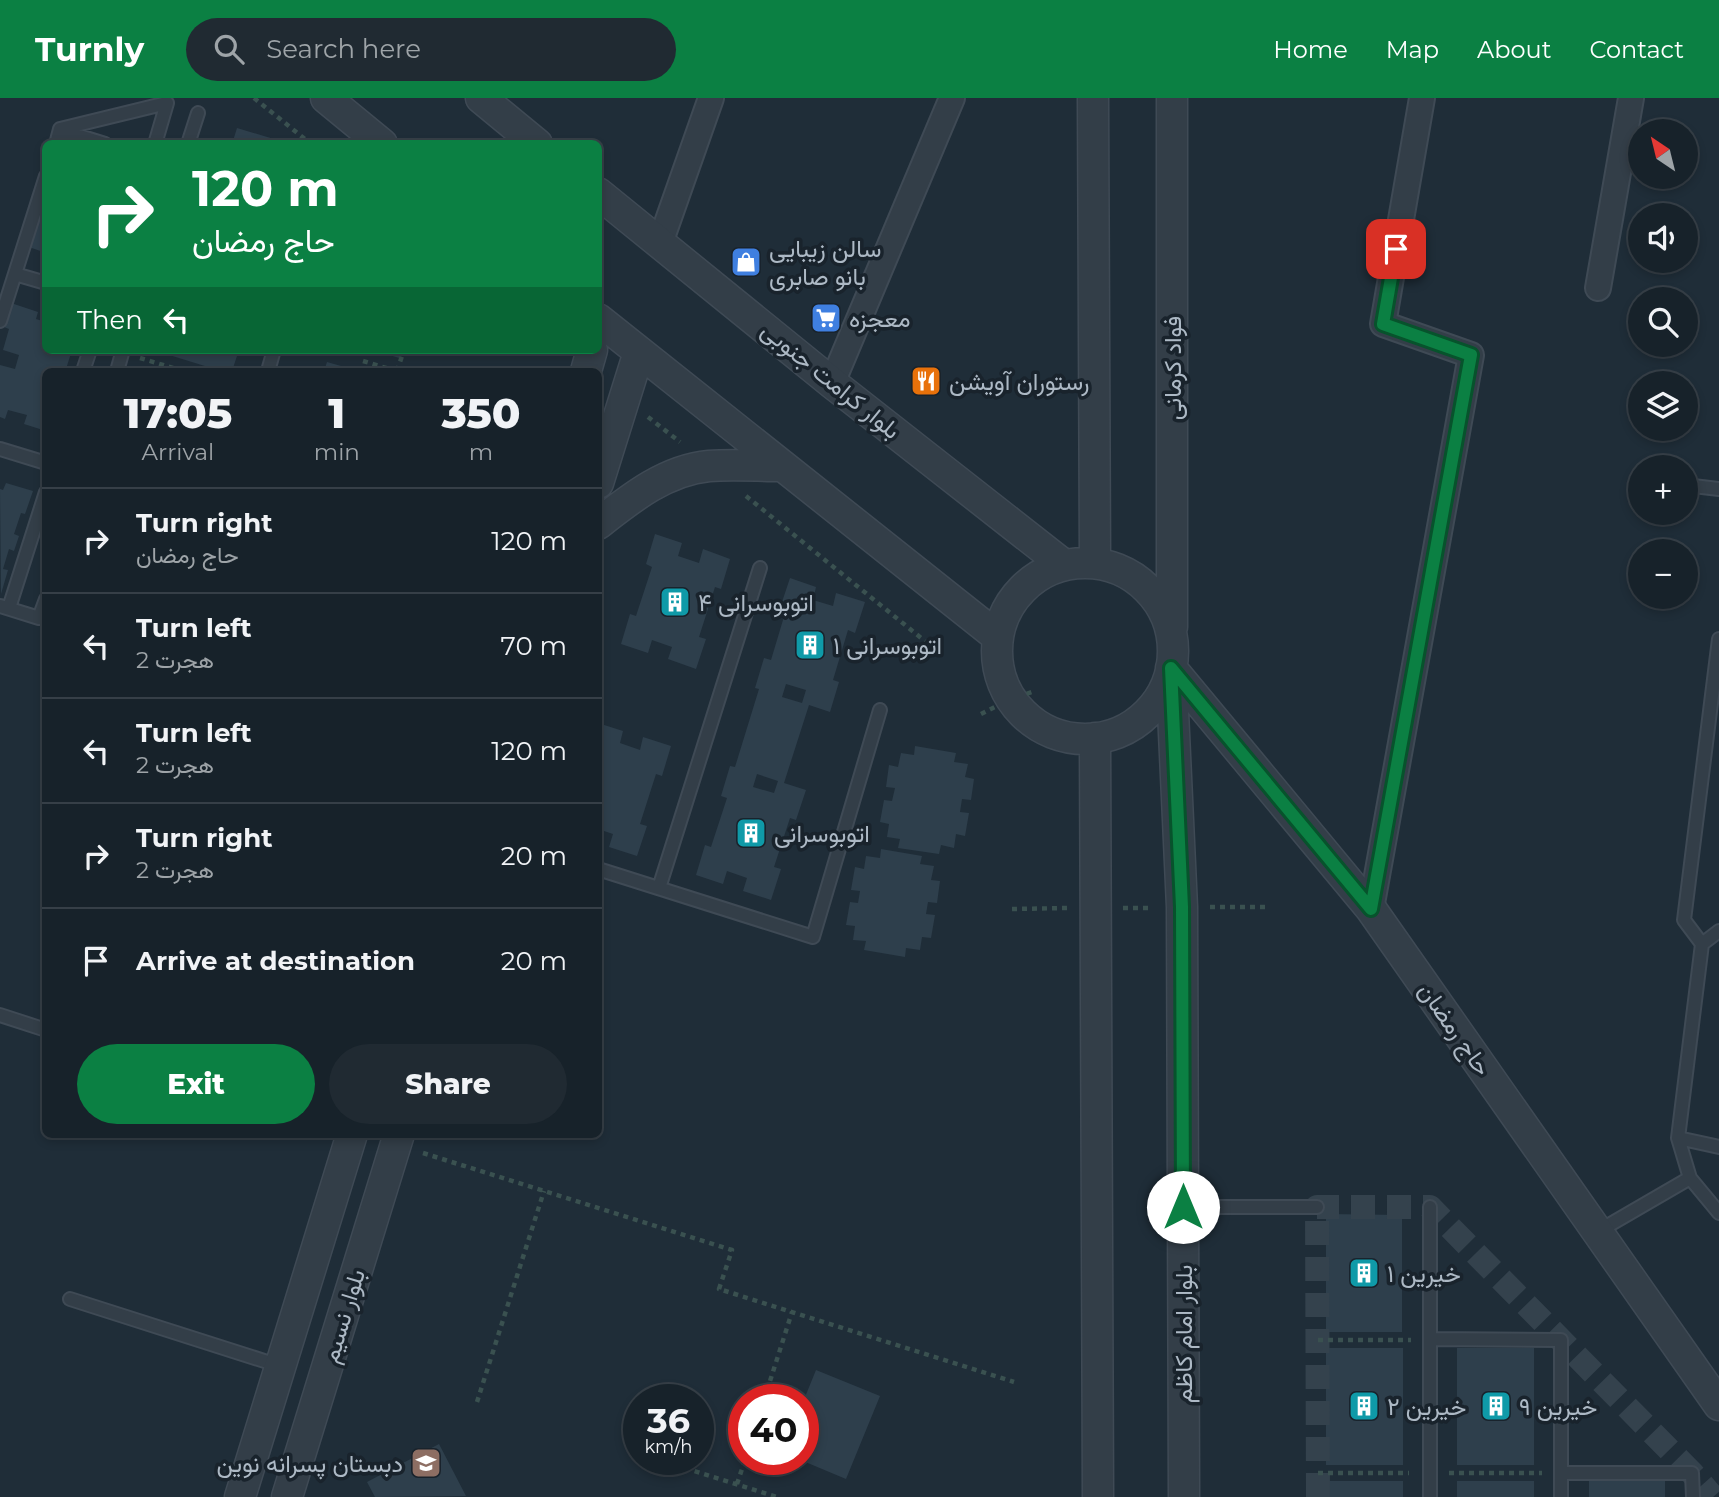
<!DOCTYPE html>
<meta charset="utf-8">
<style>
:root{--surface:#17222a;--page:#202a32;--text:#f1f3f6;--muted:#9ea4a8;--line:#363f47;--accent:#0b8043}
body{margin:0;font-family:Montserrat,Vazirmatn,sans-serif;background:var(--page);color:var(--text);height:100vh;display:flex;flex-direction:column;font-size:26px;white-space:nowrap}
*{box-sizing:border-box;margin:0}
p{font-size:23px;color:var(--muted)}
.icon{flex:none;width:38px;height:38px;fill:none;stroke:currentColor;stroke-width:2;stroke-linecap:round;stroke-linejoin:round}
.map{position:relative;flex:1;overflow:hidden}
.side{position:absolute;left:42px;top:270px;width:560px;height:770px;display:flex;flex-direction:column;background:var(--surface);border-radius:10px;box-shadow:0 4px 10px #0003,0 0 0 2px var(--line)}
.side>*{flex:none}
.banner{position:absolute;left:42px;top:42px;width:560px;height:214px;border-radius:10px;box-shadow:0 4px 10px #0003,0 0 0 2px var(--line);background:#0b8043;color:#fff;overflow:hidden}
.needle{width:46px;rotate:325deg}
.fabs{position:absolute;left:1628px;top:21px;display:grid;gap:14px}
.fabs a{display:grid;place-items:center;width:70px;height:70px;border-radius:50%;background:var(--surface);box-shadow:0 4px 10px #0003,0 0 0 2px var(--line);font-size:35px}
.speed{position:absolute;left:623px;top:1286px;display:flex;gap:14px;font-size:35px;font-weight:700;text-align:center}
.speed>*{display:grid;place-content:center;width:91px;height:91px;border-radius:50%;background:var(--surface);box-shadow:0 4px 10px #0003,0 0 0 2px var(--line);line-height:1}
.speed small{font-size:18px;font-weight:400}
.speed .limit{border:10px solid #d22;background:#fff;color:#111}
.pin{position:absolute;display:grid;place-items:center;width:60px;height:60px;color:#fff;margin:-30px;border-radius:14px;box-shadow:0 4px 10px #0006}
.me{position:absolute;width:77px;margin:-38px;rotate:0deg;stroke-linejoin:round;filter:drop-shadow(0 0 5px #0008)}
.turn{display:flex;align-items:center;gap:24px;height:147px;padding:0 35px;font-size:32px}
.turn .icon{width:91px;height:91px;stroke-width:2.5}
.turn b{display:block;font-size:49px;line-height:60px}
.then{display:flex;align-items:center;height:66px;padding:0 35px;background:#0003;gap:14px;font-size:26px}
.eta{display:flex;justify-content:space-evenly;align-items:center;height:119px;text-align:center}
.eta b{font-size:42px;font-weight:800;line-height:49px}
.button{display:flex;gap:14px;margin-top:auto;padding:14px 35px}
.button a{flex:1;height:80px;border-radius:42px;background:var(--accent);color:#fff;font-size:28px;font-weight:800;line-height:80px;text-align:center}
.button a+a{background:var(--page);color:var(--text)}
ul{padding:0;list-style:none}
li{display:flex;align-items:center;gap:21px;height:105px;padding:0 35px;border-top:2px solid var(--line)}
li div{flex:1}
li b{display:block;font-size:26px}
li em{font-style:normal}
header{display:flex;align-items:center;gap:42px;box-sizing:border-box;height:98px;padding:0 35px;background:var(--accent);color:#fff}
header strong{font-size:33px}
nav{display:flex;gap:38px;margin-inline-start:auto;font-size:24px}
.search{width:490px;height:63px;background:var(--page);display:flex;align-items:center;gap:18px;box-sizing:border-box;padding:0 24px;border-radius:38px;color:var(--muted);font-size:26px}
.map>svg:first-child{display:block}
.building{fill:#2e3f4c;fill-rule:evenodd}
.lines{fill:none;stroke-linecap:round;stroke-linejoin:round}
.minor-tunnel{stroke:#34424d;stroke-width:24;stroke-dasharray:24 12;stroke-linecap:butt}
.service-casing{stroke:#3f4a55;stroke-width:16}
.minor-casing{stroke:#3f4a55;stroke-width:28}
.tertiary-casing{stroke:#3f4a55;stroke-width:33}
.path{stroke:#3a5150;stroke-width:4.5;stroke-dasharray:5 5;stroke-linecap:butt}
.service{stroke:#333e48;stroke-width:12}
.minor{stroke:#333e48;stroke-width:24}
.tertiary{stroke:#333e48;stroke-width:30}
.route-casing{stroke:#07532c;stroke-width:18}
.route{stroke:#0b8043;stroke-width:12}
.labels{text-anchor:middle;dominant-baseline:central;stroke-width:7;stroke-linejoin:round;paint-order:stroke}
.poi-label{font-size:24px;fill:#adb9c5;stroke:#19232c;text-anchor:start}
.street-label{font-size:24px;fill:#adb9c5;stroke:#19232c}
</style>
<header>
<strong>Turnly</strong>
<div class="search"><svg class="icon" aria-label="search" viewBox="0 0 24 24"><circle cx="10" cy="10" r="6"/><path d="M15 15l6 6"/></svg>Search here</div>
<nav><a>Home</a><a>Map</a><a>About</a><a>Contact</a></nav>
</header>
<div class="map">
<svg width="1719" height="1399" viewBox="0 0 1719 1399">
<rect width="100%" height="100%" fill="#1f2d38"/>
<path class="building" d="M 237,30 L 287,45 L 286,46 L 232,46 Z
M 45,117 L 46,117 L 46,155 L 29,149 L 37,122 L 43,124 Z
M 11,205 L 38,214 L 36,221 L 46,224 L 46,252 L 72,252 L 66,271 L 71,273 L 46,273 L 46,333 L 24,326 L 27,317 L 8,312 L 5,321 L 0,319 L 0,267 L 15,271 L 19,257 L 3,252 L 9,231 L 4,229 Z
M 168,252 L 239,252 L 232,273 L 221,273 L 166,256 Z
M 374,252 L 402,252 L 399,260 Z
M 327,264 L 355,272 L 355,273 L 324,273 Z
M 6,385 L 33,393 L 25,416 L 21,415 L 14,436 L 19,438 L 14,453 L 9,451 L 3,471 L 8,472 L 1,496 L 0,391 L 3,392 Z
M 655,436 L 682,445 L 678,458 L 699,465 L 703,451 L 730,461 L 721,491 L 715,489 L 699,539 L 706,541 L 696,571 L 668,561 L 672,549 L 652,542 L 648,555 L 621,546 L 630,516 L 636,518 L 652,469 L 646,466 Z
M 790,480 L 816,489 L 813,502 L 833,508 L 836,495 L 865,504 L 855,535 L 848,532 L 833,582 L 839,584 L 830,614 L 809,607 L 784,685 L 806,692 L 796,722 L 790,720 L 774,769 L 781,771 L 771,802 L 743,793 L 747,780 L 727,773 L 723,786 L 696,777 L 705,747 L 711,749 L 727,700 L 721,698 L 730,668 L 735,669 L 759,591 L 755,590 L 764,560 L 771,562 L 786,512 L 780,510 ZM 786,586 L 806,592 L 802,605 L 782,599 ZM 757,676 L 778,683 L 774,695 L 753,689 Z
M 598,625 L 623,633 L 620,645 L 640,652 L 643,639 L 671,648 L 662,678 L 656,676 L 640,726 L 647,728 L 637,758 L 609,749 L 613,736 L 598,731 Z
M 915,648 L 956,655 L 954,664 L 968,666 L 965,679 L 974,681 L 971,702 L 962,701 L 960,714 L 969,715 L 965,738 L 956,736 L 954,750 L 941,747 L 939,756 L 898,750 L 900,741 L 887,739 L 889,726 L 880,724 L 884,702 L 892,703 L 895,690 L 886,689 L 889,667 L 898,669 L 901,655 L 914,657 Z
M 881,751 L 922,758 L 920,766 L 934,768 L 931,782 L 940,783 L 937,805 L 928,804 L 926,816 L 935,817 L 931,840 L 922,839 L 920,852 L 906,850 L 905,859 L 864,852 L 866,843 L 853,842 L 855,828 L 846,827 L 850,804 L 858,805 L 860,793 L 851,792 L 855,769 L 864,771 L 866,758 L 880,760 Z
M 1326,1116 L 1402,1117 L 1402,1234 L 1326,1234 Z
M 1326,1250 L 1403,1250 L 1403,1367 L 1326,1367 Z
M 1457,1250 L 1534,1250 L 1534,1367 L 1457,1367 Z
M 816,1272 L 880,1298 L 846,1381 L 803,1363 L 803,1304 Z
M 439,1346 L 466,1398 L 375,1399 L 367,1384 Z
M 1326,1383 L 1403,1383 L 1403,1399 L 1326,1399 Z
M 1457,1383 L 1534,1383 L 1534,1399 L 1457,1399 Z
M 1589,1383 L 1665,1383 L 1665,1399 L 1589,1399 Z"/>
<g class="lines">
<path class="minor-tunnel" d="M 1318,1399 L 1317,1109 L 1430,1109 L 1692,1375 L 1713,1399"/>
<g class="service-casing">
<path id="service" d="M 60,31 L 167,5
M 60,32 L 105,46
M 56,46 L 60,31
M 155,46 L 167,5
M 188,46 L 198,15
M 15,176 L 46,185
M 0,223 L 46,78
M 83,273 L 90,252
M 117,273 L 123,252
M 268,273 L 274,252
M 0,351 L 46,365
M 1685,387 L 1719,391
M 0,508 L 39,520 L 46,501
M 9,510 L 46,394
M 1719,541 L 1684,822 L 1702,846 L 1678,1040 L 1690,1080 L 1719,1115
M 598,771 L 813,839 L 880,612
M 659,790 L 760,470
M 1702,846 L 1719,833
M 0,917 L 46,932
M 1678,1040 L 1719,1049
M 1183,1109 L 1317,1109
M 1430,1109 L 1430,1399
M 1597,1134 L 1690,1080
M 70,1201 L 280,1268
M 1430,1241 L 1561,1242 L 1561,1399
M 1561,1375 L 1692,1375 L 1693,1399"/>
</g>
<g class="minor-casing">
<path id="minor" d="M 660,145 L 711,0
M 1598,190 L 1631,0
M 832,285 L 952,0
M 1371,811 L 1471,257 L 1383,226 L 1422,0"/>
</g>
<g class="tertiary-casing">
<path id="tertiary" d="M 326,0 L 382,46
M 481,0 L 537,46
M 1093,0 L 1095,465
M 598,95 L 832,285 L 1064,467
M 598,221 L 998,539
M 586,273 L 592,252
M 598,385 L 639,254
M 598,426 C 631,400 666,372 709,368 C 732,366 757,368 781,368
M997 553a88 88 0 1 1 176 0a88 88 0 1 1-176 0Z
M 1172,529 L 1172,0
M 1171,570 L 1371,811 L 1719,1307
M 1171,570 L 1182,809 L 1184,1399
M 1095,640 L 1098,1399
M 240,1399 L 352,1036
M 287,1399 L 399,1036"/>
</g>
<path class="path" d="M 254,0 L 311,46
M 140,260 L 183,273
M 363,263 L 396,273
M 397,273 L 404,252
M 648,319 L 680,344
M 746,398 L 931,548
M 981,616 L 1011,601 L 1035,593
M 1210,809 L 1265,809
M 1123,810 L 1152,810
M 1012,811 L 1068,810
M 423,1055 L 732,1152 L 719,1191 L 1014,1284
M 1318,1242 L 1411,1242
M 764,1302 L 792,1214
M 477,1304 L 544,1093
M 666,1364 L 777,1399
M 1318,1375 L 1409,1375
M 1449,1375 L 1542,1375
M 737,1386 L 745,1362"/>
<use href="#service" class="service"/>
<use href="#minor" class="minor"/>
<use href="#tertiary" class="tertiary"/>
</g>
<g class="lines">
<g class="route-casing">
<path id="route" d="M 1183,1109 L 1182,809 L 1171,570 L 1371,811 L 1471,257 L 1383,226 L 1396,151"/>
</g>
<use href="#route" class="route"/>
</g>
<defs>
<g id="shop-square" transform="scale(1.575)"><rect x="-9" y="-9" width="18" height="18" rx="4" fill="#3f7fe0" stroke="#19232c"/><path d="M-5-2.5h2.3a2.7 3.5 0 0 1 5.4 0H5L5.5 6h-11ZM-1.5-2.5h3a1.5 2.3 0 0 0-3 0Z" fill="#fff"/></g>
<g id="supermarket-square" transform="scale(1.575)"><rect x="-9" y="-9" width="18" height="18" rx="4" fill="#3f7fe0" stroke="#19232c"/><path d="M-6-5.5h2.5l.6 2H6L4.5 2H-2.5L-4.4-4H-6ZM-1.5 3.2a1.3 1.3 0 1 0 .1 0ZM3 3.2a1.3 1.3 0 1 0 .1 0Z" fill="#fff"/></g>
<g id="restaurant-square" transform="scale(1.575)"><rect x="-9" y="-9" width="18" height="18" rx="4" fill="#e8710a" stroke="#19232c"/><path d="M-5-6h1v4h1v-4h1v4h1v-4h1v5L-1.5 .5V6h-2V.5L-5-1ZM5-6V6H3V1.5H1.5Q1.5-4 5-6Z" fill="#fff"/></g>
<g id="building-square" transform="scale(1.575)"><rect x="-9" y="-9" width="18" height="18" rx="4" fill="#0f9aa8" stroke="#19232c"/><path d="M-4-6H4V6H1V3H-1V6H-4ZM-2.5-4.3h1.7v1.8h-1.7ZM.8-4.3h1.7v1.8H.8ZM-2.5-1h1.7V.8h-1.7ZM.8-1h1.7V.8H.8Z" fill="#fff"/></g>
<g id="school-square" transform="scale(1.575)"><rect x="-9" y="-9" width="18" height="18" rx="4" fill="#8d6e63" stroke="#19232c"/><path d="M0-5L7-2L0 1L-7-2ZM-4 1L0 2.5L4 1V4Q0 6-4 4Z" fill="#fff"/></g>
</defs>
<g fill-rule="evenodd">
<use href="#shop-square" x="746" y="164"/>
<use href="#supermarket-square" x="826" y="220"/>
<use href="#restaurant-square" x="926" y="283"/>
<use href="#building-square" x="675" y="504"/>
<use href="#building-square" x="810" y="547"/>
<use href="#building-square" x="751" y="735"/>
<use href="#building-square" x="1364" y="1175"/>
<use href="#building-square" x="1364" y="1308"/>
<use href="#building-square" x="1496" y="1308"/>
<use href="#school-square" x="426" y="1365"/>
</g>
<g class="labels">
<g class="poi-label">
<text x="769" y="150">سالن زیبایی<tspan x="769" dy="28">بانو صابری</tspan></text>
<text x="849" y="220">معجزه</text>
<text x="949" y="283">رستوران آویشن</text>
<text x="698" y="504">اتوبوسرانی ۴</text>
<text x="833" y="547">اتوبوسرانی ۱</text>
<text x="774" y="735">اتوبوسرانی</text>
<text x="1387" y="1175">خیرین ۱</text>
<text x="1387" y="1308">خیرین ۲</text>
<text x="1519" y="1308">خیرین ۹</text>
<text x="403" y="1365" text-anchor="end">دبستان پسرانه نوین</text>
</g>
<g class="street-label">
<text transform="translate(1172 270) rotate(-90)">فواد کرمانی</text>
<text transform="translate(831 282) rotate(39)">بلوار کرامت جنوبی</text>
<text transform="translate(1455 931) rotate(55)">حاج رمضان</text>
<text transform="translate(343 1218) rotate(-73)">بلوار نسیم</text>
<text transform="translate(1183 1236) rotate(-90)">بلوار امام کاظم</text>
</g>
</g>
</svg>
<div class="fabs">
<a><svg class="needle" viewBox="-14 -14 28 28"><path d="M0-13l5 13h-10z" fill="#e53935"/><path d="M0 13l5-13h-10z" fill="#9ea4a8"/></svg></a>
<a><svg class="icon" aria-label="sound" viewBox="0 0 24 24"><path d="M4 9h4l5-4v14l-5-4H4zM17 9q2 3 0 6"/></svg></a>
<a><svg class="icon" aria-label="search" viewBox="0 0 24 24"><circle cx="10" cy="10" r="6"/><path d="M15 15l6 6"/></svg></a>
<a><svg class="icon" aria-label="layers" viewBox="0 0 24 24"><path d="M12 4l9 5-9 5-9-5zM3 14l9 5 9-5"/></svg></a>
<a>+</a>
<a>−</a>
</div>
<div class="speed"><div>36<small>km/h</small></div><div class="limit">40</div></div>
<div class="pin" style="left:1396px;top:151px;background:#d93025"><svg class="icon" aria-label="arrive" viewBox="0 0 24 24"><path d="M6 21V4h12l-3 4 3 4H6"/></svg></div>
<svg class="me" style="left:1183px;top:1109px" viewBox="-20 -20 40 40"><circle r="19" fill="#fff"/><path d="M0-13L10 11 0 6-10 11z" fill="#0b8043"/></svg>
<div class="banner">
<div class="turn"><svg class="icon" aria-label="right" viewBox="0 0 24 24"><path d="M7 20v-9h11M14 6l5 5-5 5"/></svg><div><b>120 m</b>حاج رمضان</div></div>
<div class="then">Then<svg class="icon" aria-label="left" viewBox="0 0 24 24"><path d="M17 20v-9H6M10 6l-5 5 5 5"/></svg></div>
</div>
<section class="side">
<div class="eta">
<div><b>17:05</b><p>Arrival</p></div>
<div><b>1</b><p>min</p></div>
<div><b>350</b><p>m</p></div>
</div>
<ul>
<li><svg class="icon" aria-label="right" viewBox="0 0 24 24"><path d="M7 20v-9h11M14 6l5 5-5 5"/></svg><div><b>Turn right</b><p>حاج رمضان</p></div><em>120 m</em></li>
<li><svg class="icon" aria-label="left" viewBox="0 0 24 24"><path d="M17 20v-9H6M10 6l-5 5 5 5"/></svg><div><b>Turn left</b><p>هجرت 2</p></div><em>70 m</em></li>
<li><svg class="icon" aria-label="left" viewBox="0 0 24 24"><path d="M17 20v-9H6M10 6l-5 5 5 5"/></svg><div><b>Turn left</b><p>هجرت 2</p></div><em>120 m</em></li>
<li><svg class="icon" aria-label="right" viewBox="0 0 24 24"><path d="M7 20v-9h11M14 6l5 5-5 5"/></svg><div><b>Turn right</b><p>هجرت 2</p></div><em>20 m</em></li>
<li><svg class="icon" aria-label="arrive" viewBox="0 0 24 24"><path d="M6 21V4h12l-3 4 3 4H6"/></svg><div><b>Arrive at destination</b></div><em>20 m</em></li>
</ul>
<div class="button"><a>Exit</a><a>Share</a></div>
</section>
</div>
